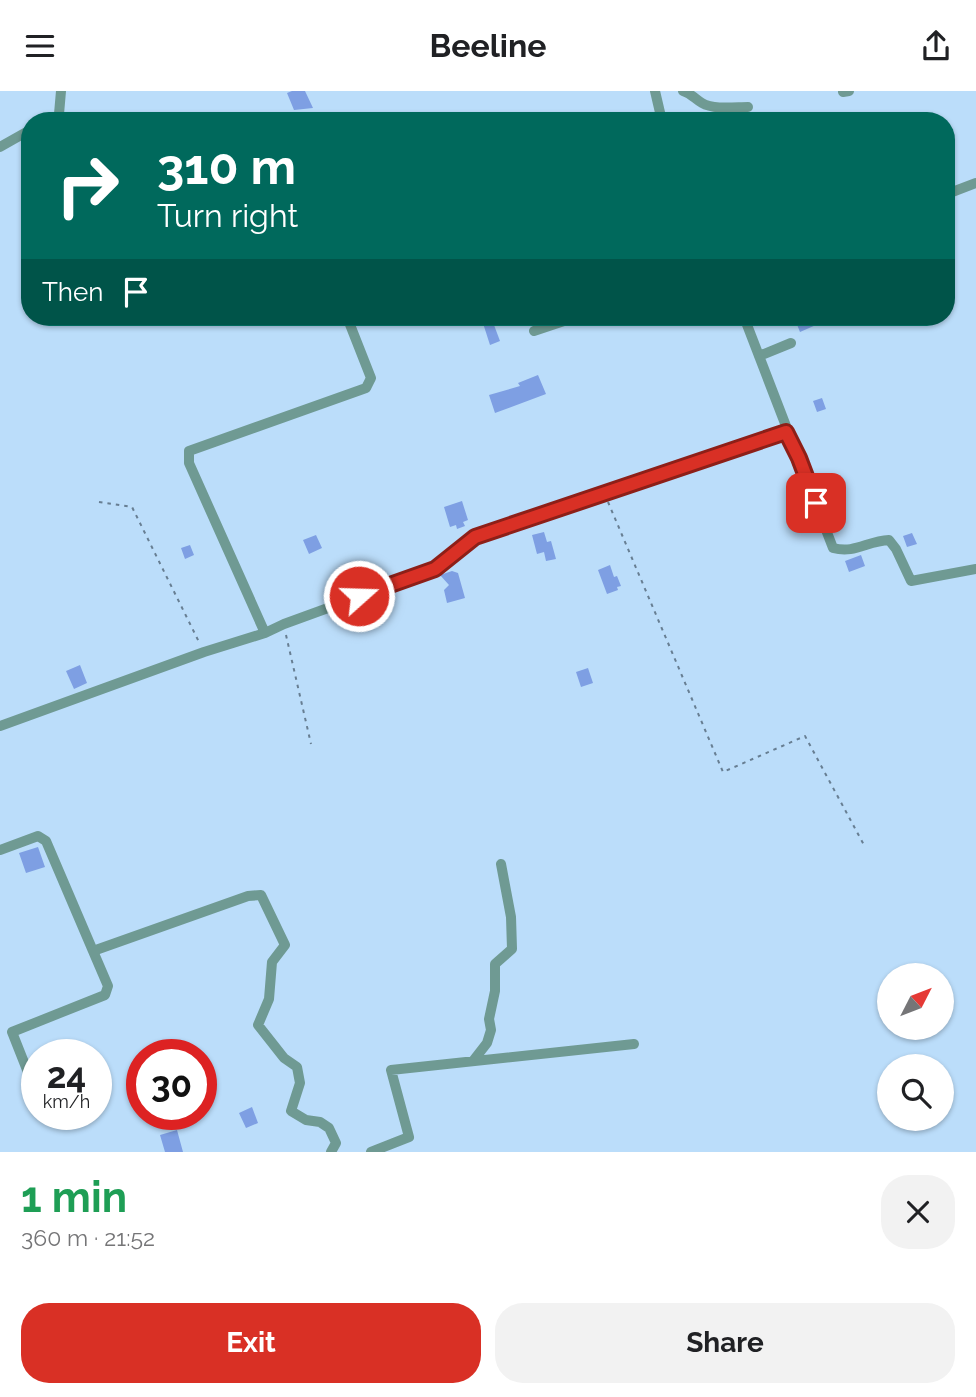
<!DOCTYPE html>
<meta charset="utf-8">
<style>
:root{--surface:#fff;--page:#f2f2f2;--text:#202124;--muted:#757577;--accent:#d93025}
body{margin:0;font-family:Raleway,sans-serif;background:var(--page);color:var(--text);height:100vh;display:flex;flex-direction:column;font-size:26px;white-space:nowrap}
*{box-sizing:border-box;margin:0}
p{font-size:23px;color:var(--muted)}
.icon{flex:none;width:38px;height:38px;fill:none;stroke:currentColor;stroke-width:2;stroke-linecap:round;stroke-linejoin:round}
.map{position:relative;height:1061px;overflow:hidden}
.side{display:flex;flex-direction:column;background:var(--surface);flex:1}
.side>*{flex:none}
.top-card{position:absolute;left:21px;top:21px;width:934px;height:214px;border-radius:28px;box-shadow:0 2px 5px #0004;background:#00695c;color:#fff;overflow:hidden}
.needle{width:46px;rotate:48deg}
.controls{position:absolute;left:877px;top:872px;display:grid;gap:14px}
.controls a{display:grid;place-items:center;width:77px;height:77px;border-radius:50%;background:var(--surface);box-shadow:0 2px 5px #0004;font-size:35px}
.speed{position:absolute;left:21px;top:948px;display:flex;gap:14px;font-size:35px;font-weight:700;text-align:center}
.speed>*{display:grid;place-content:center;width:91px;height:91px;border-radius:50%;background:var(--surface);box-shadow:0 2px 5px #0004;line-height:1}
.speed small{font-size:18px;font-weight:400}
.speed .limit{border:10px solid #d22;background:#fff;color:#111}
.pin{position:absolute;display:grid;place-items:center;width:60px;height:60px;color:#fff;margin:-30px;border-radius:14px;box-shadow:0 4px 10px #0006}
.me{position:absolute;width:77px;margin:-38px;rotate:70deg;stroke-linejoin:round;filter:drop-shadow(0 0 5px #0008)}
.turn{display:flex;align-items:center;gap:24px;height:147px;padding:0 21px;font-size:32px}
.turn .icon{width:91px;height:91px;stroke-width:2.5}
.turn b{display:block;font-size:49px;line-height:60px}
.then{display:flex;align-items:center;height:66px;padding:0 21px;background:#0003;gap:14px;font-size:26px}
.round{display:grid;place-items:center;flex:none;width:74px;height:74px;border-radius:28px;background:var(--page)}
.head{display:flex;align-items:center;justify-content:space-between;height:119px;padding:0 21px}
h1{font-size:42px;font-weight:700;line-height:52px;color:#1e9e55}
.primary-button{display:flex;gap:14px;margin-top:auto;padding:14px 21px}
.primary-button a{flex:1;height:80px;border-radius:28px;background:var(--accent);color:#fff;font-size:28px;font-weight:700;line-height:80px;text-align:center}
.primary-button a+a{background:var(--page);color:var(--text)}
header{display:flex;justify-content:space-between;align-items:center;height:91px;padding:0 21px;background:var(--surface);font-size:32px;font-weight:700}
.map>svg:first-child{display:block}
.building{fill:#7e9fe3}
.lines{fill:none;stroke-linecap:round;stroke-linejoin:round}
.path{stroke:#677e92;stroke-width:2;stroke-dasharray:3.5 5;stroke-linecap:butt}
.minor{stroke:#6f9a93;stroke-width:10}
.route-casing{stroke:#8d1f18;stroke-width:18}
.route{stroke:#d93025;stroke-width:12}
</style>
<header><svg class="icon" aria-label="menu" viewBox="0 0 24 24"><path d="M4 6h16M4 12h16M4 18h16"/></svg>Beeline<svg class="icon" aria-label="share" viewBox="0 0 24 24"><path d="M12 15V3M7 8l5-5 5 5M5 13v7h14v-7"/></svg></header>
<div class="map">
<svg width="976" height="1061" viewBox="0 0 976 1061">
<rect width="100%" height="100%" fill="#bbddfa"/>
<path class="building" d="M 292,0 L 305,0 L 313,17 L 294,19 L 287,2 Z
M 481,226 L 491,226 L 500,250 L 490,254 Z
M 794,226 L 812,226 L 816,234 L 800,241 Z
M 538,284 L 546,303 L 495,322 L 489,304 L 520,295 L 518,292 Z
M 822,307 L 826,318 L 817,321 L 813,310 Z
M 803,405 L 814,437 L 799,442 L 792,421 L 795,420 L 792,407 Z
M 462,410 L 468,429 L 463,431 L 465,435 L 457,438 L 456,434 L 450,436 L 444,416 Z
M 544,441 L 547,451 L 551,450 L 556,468 L 546,470 L 544,461 L 537,463 L 532,444 Z
M 912,442 L 917,453 L 907,456 L 903,445 Z
M 316,444 L 322,457 L 309,463 L 303,449 Z
M 190,454 L 194,464 L 185,468 L 181,457 Z
M 861,464 L 865,475 L 849,481 L 845,470 Z
M 610,474 L 614,486 L 617,485 L 621,495 L 617,496 L 618,499 L 607,503 L 598,479 Z
M 452,480 L 458,482 L 465,507 L 447,512 L 444,499 L 449,494 L 440,484 Z
M 80,574 L 87,592 L 74,598 L 66,580 Z
M 588,577 L 593,592 L 581,596 L 576,581 Z
M 38,756 L 45,776 L 26,782 L 19,762 Z
M 252,1016 L 258,1032 L 246,1037 L 239,1022 Z
M 177,1039 L 183,1061 L 165,1061 L 160,1044 Z"/>
<g class="lines">
<path class="path" d="M 99,411 L 132,416 L 199,551
M 608,411 L 723,681 L 805,645 L 864,754
M 286,544 L 311,653"/>
<path class="minor" d="M 61,0 L 59,23 L 62,30
M 655,0 L 662,30
M 683,0 C 692,3 695,8 702,12 C 714,19 735,16 748,16
M 843,1 L 849,0
M 0,56 L 30,39
M 947,103 L 976,92
M 744,226 L 833,457 C 855,463 867,450 889,449 L 896,458 L 911,490 L 976,478
M 534,240 L 576,226
M 759,265 L 791,252
M 265,542 L 189,372 L 189,360 L 366,297 L 371,287 L 347,226
M 0,635 L 204,561 L 265,542 L 284,533 L 435,478 L 475,446 L 787,340
M 0,759 L 38,745 L 46,750 L 93,860
M 473,970 L 487,952 L 491,939 L 489,928 L 495,900 L 495,873 L 512,858 L 511,826 L 501,773
M 31,989 L 12,941 L 105,904 L 108,895 L 93,860 L 248,805 L 261,804 L 285,854 L 272,871 L 269,908 L 258,934 L 284,967 L 297,976 L 300,992 L 291,1020 L 306,1029 L 320,1031 L 329,1037 L 336,1052 L 331,1061
M 371,1061 L 409,1046 L 391,979 L 634,953"/>
</g>
<g class="lines">
<g class="route-casing">
<path id="route" d="M 359,505 L 435,478 L 475,446 L 786,341 L 799,367 L 816,412"/>
</g>
<use href="#route" class="route"/>
</g>
</svg>
<div class="controls">
<a><svg class="needle" viewBox="-14 -14 28 28"><path d="M0-13l5 13h-10z" fill="#e53935"/><path d="M0 13l5-13h-10z" fill="#757577"/></svg></a>
<a><svg class="icon" aria-label="search" viewBox="0 0 24 24"><circle cx="10" cy="10" r="6"/><path d="M15 15l6 6"/></svg></a>
</div>
<div class="speed"><div>24<small>km/h</small></div><div class="limit">30</div></div>
<div class="pin" style="left:816px;top:412px;background:#d93025"><svg class="icon" aria-label="arrive" viewBox="0 0 24 24"><path d="M6 21V4h12l-3 4 3 4H6"/></svg></div>
<svg class="me" style="left:359px;top:505px" viewBox="-20 -20 40 40"><circle r="17" fill="#d93025" stroke="#fff" stroke-width="3"/><path d="M0-11L8 9 0 5-8 9z" fill="#fff"/></svg>
<div class="top-card">
<div class="turn"><svg class="icon" aria-label="right" viewBox="0 0 24 24"><path d="M7 20v-9h11M14 6l5 5-5 5"/></svg><div><b>310 m</b>Turn right</div></div>
<div class="then">Then<svg class="icon" aria-label="arrive" viewBox="0 0 24 24"><path d="M6 21V4h12l-3 4 3 4H6"/></svg></div>
</div>
</div>
<section class="side">
<div class="head"><div><h1>1 min</h1><p>360 m · 21:52</p></div><a class="round"><svg class="icon" aria-label="close" viewBox="0 0 24 24"><path d="M6 6l12 12M18 6L6 18"/></svg></a></div>
<div class="primary-button"><a>Exit</a><a>Share</a></div>
</section>
